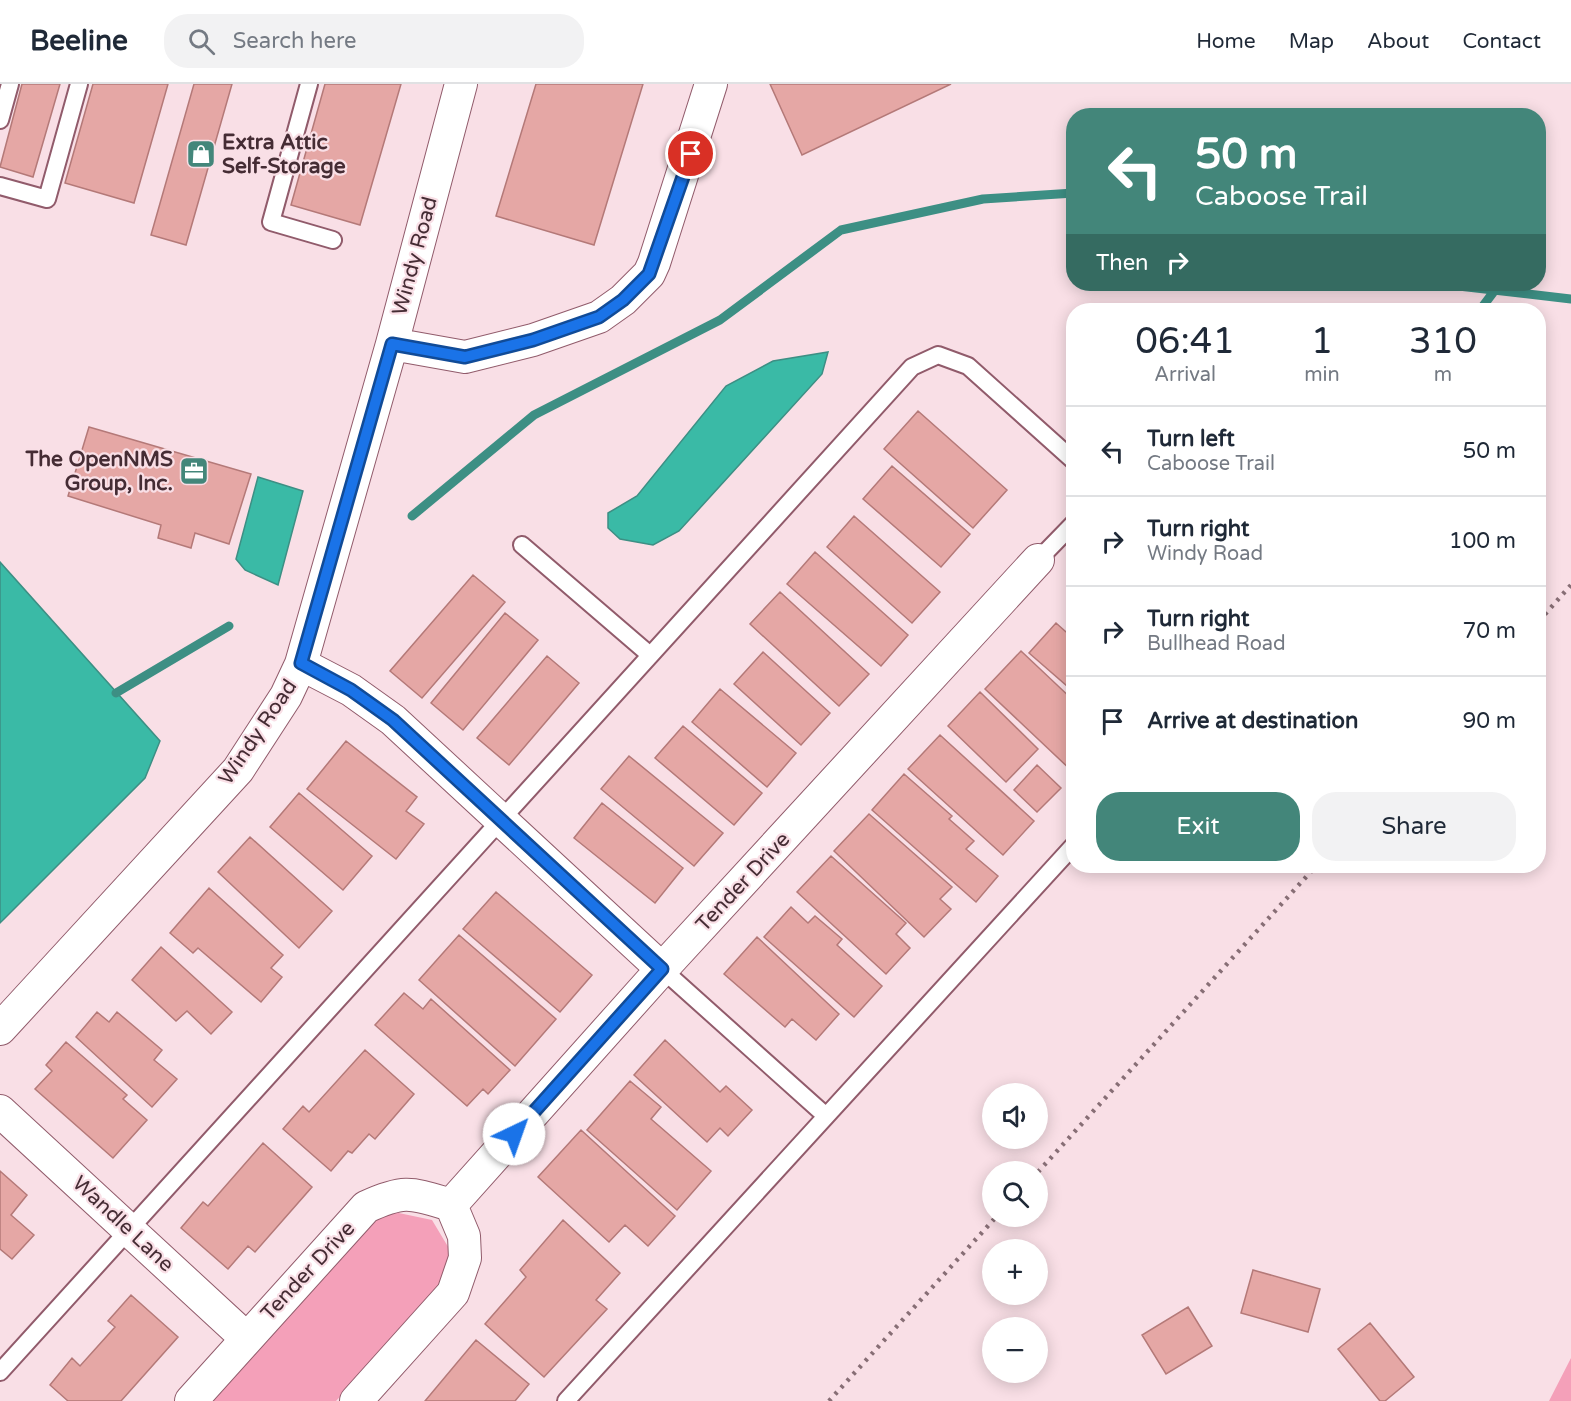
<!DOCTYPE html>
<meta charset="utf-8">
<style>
:root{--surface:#fff;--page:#f2f2f3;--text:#1f2937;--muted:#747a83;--line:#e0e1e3;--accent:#43867a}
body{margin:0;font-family:"Varela Round",sans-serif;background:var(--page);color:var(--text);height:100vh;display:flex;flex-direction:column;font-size:22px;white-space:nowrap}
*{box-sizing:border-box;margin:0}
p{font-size:20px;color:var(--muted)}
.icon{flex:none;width:33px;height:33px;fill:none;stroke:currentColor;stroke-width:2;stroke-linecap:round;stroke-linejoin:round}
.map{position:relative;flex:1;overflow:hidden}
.details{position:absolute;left:1066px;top:219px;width:480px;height:570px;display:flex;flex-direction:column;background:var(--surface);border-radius:24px;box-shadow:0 3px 15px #0003}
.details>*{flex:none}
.top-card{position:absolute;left:1066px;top:24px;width:480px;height:183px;border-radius:24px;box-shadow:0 3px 15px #0003;background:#43867a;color:#fff;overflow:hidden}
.buttons{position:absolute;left:982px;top:999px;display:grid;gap:12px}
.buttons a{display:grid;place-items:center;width:66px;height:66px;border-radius:50%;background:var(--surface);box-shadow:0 3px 15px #0003;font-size:30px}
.pin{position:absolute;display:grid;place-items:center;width:51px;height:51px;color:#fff;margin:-26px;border:3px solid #fff;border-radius:50%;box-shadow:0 2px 6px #0007}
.me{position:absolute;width:66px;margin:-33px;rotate:42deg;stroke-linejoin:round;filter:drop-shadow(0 0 4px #0008)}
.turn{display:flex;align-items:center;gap:21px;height:126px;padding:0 30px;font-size:27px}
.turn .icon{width:78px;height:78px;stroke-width:2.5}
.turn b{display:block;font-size:42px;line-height:51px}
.then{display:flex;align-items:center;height:57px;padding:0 30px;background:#0003;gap:12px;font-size:22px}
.eta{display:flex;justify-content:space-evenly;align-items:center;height:102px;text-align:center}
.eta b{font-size:36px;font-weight:600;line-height:42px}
.button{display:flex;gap:12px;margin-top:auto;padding:12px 30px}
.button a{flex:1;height:69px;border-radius:24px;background:var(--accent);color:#fff;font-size:24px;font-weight:600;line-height:69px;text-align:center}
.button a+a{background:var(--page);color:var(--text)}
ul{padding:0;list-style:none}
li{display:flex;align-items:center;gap:18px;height:90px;padding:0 30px;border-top:2px solid var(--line)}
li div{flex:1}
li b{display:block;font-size:22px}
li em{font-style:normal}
header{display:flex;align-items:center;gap:36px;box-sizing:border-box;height:84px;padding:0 30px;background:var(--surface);border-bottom:2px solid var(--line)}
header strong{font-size:28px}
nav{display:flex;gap:33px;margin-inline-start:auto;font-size:21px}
.search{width:420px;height:54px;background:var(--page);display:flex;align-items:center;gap:15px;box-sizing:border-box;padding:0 21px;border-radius:24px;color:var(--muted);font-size:22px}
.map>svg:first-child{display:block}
.green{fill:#f4a0b9}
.water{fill:#3abaa6;stroke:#3d8f84;stroke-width:1.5}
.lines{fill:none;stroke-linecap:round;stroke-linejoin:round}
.stream{stroke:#3d8f84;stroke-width:9}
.building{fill:#e5a7a5;stroke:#b47978;stroke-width:1.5}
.service-casing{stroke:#915b6b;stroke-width:20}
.minor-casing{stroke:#915b6b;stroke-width:34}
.service{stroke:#fff;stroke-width:16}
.minor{stroke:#fff;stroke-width:32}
.rail{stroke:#876e75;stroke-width:4.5;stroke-dasharray:3 6;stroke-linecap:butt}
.route-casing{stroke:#114b97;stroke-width:15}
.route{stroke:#1a73e8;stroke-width:10}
.labels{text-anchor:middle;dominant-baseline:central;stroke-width:4.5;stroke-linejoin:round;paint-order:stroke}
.poi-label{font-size:21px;font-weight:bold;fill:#452c34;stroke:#f9dfe6;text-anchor:start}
.street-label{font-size:21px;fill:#452c34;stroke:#f9dfe6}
</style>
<header>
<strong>Beeline</strong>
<div class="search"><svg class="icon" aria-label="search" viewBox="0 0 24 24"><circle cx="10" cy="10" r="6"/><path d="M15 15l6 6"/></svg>Search here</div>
<nav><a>Home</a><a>Map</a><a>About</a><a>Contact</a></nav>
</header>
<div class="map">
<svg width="1571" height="1317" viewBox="0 0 1571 1317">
<rect width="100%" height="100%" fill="#f9dfe6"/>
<path class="green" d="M 394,1128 L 432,1136 L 450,1166 L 441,1203 L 336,1317 L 211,1317 L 335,1179 L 379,1134 Z
M 1571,1274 L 1571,1317 L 1549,1317 Z"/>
<path class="water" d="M 828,268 L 822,290 L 679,447 L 653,461 L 620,455 L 608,444 L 608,429 L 637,412 L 726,302 L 773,277 Z
M 258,393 L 303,407 L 278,501 L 245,486 L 236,475 Z
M 0,478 L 160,657 L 145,694 L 0,839 Z"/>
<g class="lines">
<path class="stream" d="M 1441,200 L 1571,215
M 1480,226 L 1495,206
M 412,432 L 534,331 L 720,236 L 841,146 L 983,115 L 1074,109
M 116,609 L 229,542"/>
</g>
<path class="building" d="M 22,0 L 60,0 L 33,93 L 0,83 Z
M 93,0 L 168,0 L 134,119 L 65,99 Z
M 194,0 L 232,0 L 186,161 L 151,151 Z
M 325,0 L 401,0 L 360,141 L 291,121 Z
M 536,0 L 643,0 L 594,161 L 496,132 Z
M 770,0 L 951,0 L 802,71 Z
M 918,327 L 1007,406 L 973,444 L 884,365 Z
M 89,343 L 251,390 L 229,460 L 195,449 L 191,464 L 158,454 L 161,441 L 68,412 Z
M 892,382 L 970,450 L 941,483 L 863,415 Z
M 854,432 L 940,508 L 912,539 L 827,463 Z
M 815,468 L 908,551 L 881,582 L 787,500 Z
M 473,491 L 505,518 L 422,614 L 390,587 Z
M 780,508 L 869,590 L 839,622 L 750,540 Z
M 505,529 L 538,556 L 463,646 L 431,619 Z
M 1056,539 L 1074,555 L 1074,608 L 1029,569 Z
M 1021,567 L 1074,617 L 1074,633 L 1067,641 L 1074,647 L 1074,689 L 985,605 Z
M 763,568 L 830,629 L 801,661 L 734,600 Z
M 547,572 L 579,599 L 509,681 L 477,654 Z
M 720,605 L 796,669 L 767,703 L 692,638 Z
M 980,608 L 1038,665 L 1006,698 L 948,642 Z
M 683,642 L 762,709 L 734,741 L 655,674 Z
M 940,651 L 1034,737 L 1003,771 L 908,685 Z
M 346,657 L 417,713 L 406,727 L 424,740 L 396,775 L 307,705 Z
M 629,672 L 723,749 L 694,782 L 601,705 Z
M 1037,681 L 1061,704 L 1037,728 L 1014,706 Z
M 904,690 L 952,732 L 949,735 L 974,757 L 966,765 L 998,792 L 976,818 L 872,726 Z
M 299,709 L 372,772 L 343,806 L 270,743 Z
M 602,719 L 683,784 L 655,819 L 574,754 Z
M 869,730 L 952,803 L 940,815 L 951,825 L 924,853 L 834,767 Z
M 250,753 L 332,827 L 299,864 L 218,788 Z
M 831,772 L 906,839 L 896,850 L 910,864 L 886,890 L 797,808 Z
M 209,804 L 283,871 L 271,884 L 282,893 L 261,918 L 198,864 L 193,869 L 170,849 Z
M 496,808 L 592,891 L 560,928 L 463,845 Z
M 791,823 L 808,839 L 815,832 L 842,855 L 837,861 L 882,902 L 854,933 L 764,853 Z
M 459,851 L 556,935 L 515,982 L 419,896 Z
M 757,853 L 839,930 L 816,956 L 792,935 L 785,943 L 724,890 Z
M 161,863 L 232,928 L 211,950 L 187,927 L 176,937 L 132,896 Z
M 404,909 L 423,925 L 431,915 L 510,986 L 488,1010 L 483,1005 L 467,1022 L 375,941 Z
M 97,928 L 109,938 L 117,928 L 162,966 L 154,976 L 177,995 L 152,1023 L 76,953 Z
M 665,956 L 720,1008 L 726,1002 L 752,1026 L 728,1052 L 720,1044 L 707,1058 L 634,991 Z
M 66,958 L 127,1011 L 123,1015 L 147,1036 L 113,1074 L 35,1005 L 52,987 L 46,981 Z
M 365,966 L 414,1010 L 375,1055 L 369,1050 L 352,1069 L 348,1067 L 331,1087 L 283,1045 L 303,1022 L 309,1028 Z
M 630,997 L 661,1023 L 651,1035 L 711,1087 L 677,1126 L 587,1046 Z
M 581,1046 L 675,1132 L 648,1162 L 625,1141 L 609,1158 L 538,1093 Z
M 263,1059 L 312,1103 L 255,1168 L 248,1162 L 228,1185 L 181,1144 L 203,1118 L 208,1122 Z
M 0,1087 L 27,1111 L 11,1131 L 34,1151 L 12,1175 L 0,1165 Z
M 563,1136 L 620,1189 L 596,1216 L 607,1225 L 544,1293 L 485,1240 L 526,1193 L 520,1186 Z
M 1253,1186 L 1320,1205 L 1308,1248 L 1241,1229 Z
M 131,1211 L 178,1253 L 121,1317 L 68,1317 L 50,1301 L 72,1274 L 80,1282 L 115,1243 L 108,1237 Z
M 1188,1223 L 1212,1262 L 1166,1290 L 1142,1251 Z
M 1370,1239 L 1414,1293 L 1385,1317 L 1380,1317 L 1338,1265 Z
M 476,1256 L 529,1300 L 515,1317 L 425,1317 Z"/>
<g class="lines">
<g class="service-casing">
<path id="service" d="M 309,0 L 271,138 L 333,156
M 0,36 L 10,0
M 0,102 L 47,115 L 79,0
M 522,461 L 650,571
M 1038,476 L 1074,439
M 662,885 L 826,1032
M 0,1288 L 912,283 L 938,271 L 968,282 L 1074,377
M 566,1317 L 1074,761"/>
</g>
<g class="minor-casing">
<path id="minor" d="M 392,260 L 465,273 L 533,256 L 599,233 L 623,216 L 649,190 L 654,179 L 711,0
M 301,580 L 351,606 L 393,636 L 662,885
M 0,945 L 238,686 L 286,612 L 301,580 L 392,260 L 461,0
M 0,1027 L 246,1254
M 451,1121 L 662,885 L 1038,476
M 191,1317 L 366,1123 C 405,1105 411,1109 451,1121 L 464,1152 L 465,1174 L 453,1209 L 356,1317"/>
</g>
<use href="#service" class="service"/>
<use href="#minor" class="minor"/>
<path class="rail" d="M 1539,537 L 1571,501
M 1038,1088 L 1316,782
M 829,1317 L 997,1132"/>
</g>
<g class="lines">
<g class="route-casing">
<path id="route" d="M 514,1050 L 662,885 L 393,636 L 351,606 L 301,579 L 392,260 L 465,273 L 533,256 L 599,233 L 623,216 L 649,190 L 691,70"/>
</g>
<use href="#route" class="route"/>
</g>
<defs>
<g id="shop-square" transform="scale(1.5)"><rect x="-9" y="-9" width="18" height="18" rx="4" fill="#43867a" stroke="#f9dfe6"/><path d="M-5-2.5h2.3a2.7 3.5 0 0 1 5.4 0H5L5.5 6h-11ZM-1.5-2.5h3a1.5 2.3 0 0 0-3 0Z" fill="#fff"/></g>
<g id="office-square" transform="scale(1.5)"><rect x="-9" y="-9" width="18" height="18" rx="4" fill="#43867a" stroke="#f9dfe6"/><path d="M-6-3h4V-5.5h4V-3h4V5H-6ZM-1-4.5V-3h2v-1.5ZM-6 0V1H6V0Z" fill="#fff"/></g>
</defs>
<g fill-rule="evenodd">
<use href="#shop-square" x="201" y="70"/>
<use href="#office-square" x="194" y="387"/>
</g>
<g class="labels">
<g class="poi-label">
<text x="222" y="58">Extra Attic<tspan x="222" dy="24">Self-Storage</tspan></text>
<text x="173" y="375" text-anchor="end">The OpenNMS<tspan x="173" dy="24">Group, Inc.</tspan></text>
</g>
<g class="street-label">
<text transform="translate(415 172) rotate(-75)">Windy Road</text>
<text transform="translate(258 648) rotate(-56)">Windy Road</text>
<text transform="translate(743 798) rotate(-47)">Tender Drive</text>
<text transform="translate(123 1140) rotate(43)">Wandle Lane</text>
<text transform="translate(308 1187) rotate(-47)">Tender Drive</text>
</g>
</g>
</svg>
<div class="buttons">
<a><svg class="icon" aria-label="sound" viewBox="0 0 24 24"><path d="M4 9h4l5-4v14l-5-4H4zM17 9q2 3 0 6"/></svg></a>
<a><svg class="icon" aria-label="search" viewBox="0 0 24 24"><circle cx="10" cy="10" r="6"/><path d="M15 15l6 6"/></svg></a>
<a>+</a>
<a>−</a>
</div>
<div class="pin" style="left:691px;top:70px;background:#d93025"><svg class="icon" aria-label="arrive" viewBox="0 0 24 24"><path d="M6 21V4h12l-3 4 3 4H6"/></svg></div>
<svg class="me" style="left:514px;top:1050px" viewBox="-20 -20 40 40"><circle r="19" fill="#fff"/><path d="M0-13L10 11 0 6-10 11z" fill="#1a73e8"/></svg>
<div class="top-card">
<div class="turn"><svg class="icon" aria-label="left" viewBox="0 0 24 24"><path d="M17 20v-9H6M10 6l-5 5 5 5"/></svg><div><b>50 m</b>Caboose Trail</div></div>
<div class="then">Then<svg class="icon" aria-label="right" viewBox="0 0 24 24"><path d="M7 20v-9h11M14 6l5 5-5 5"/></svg></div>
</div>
<section class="details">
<div class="eta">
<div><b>06:41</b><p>Arrival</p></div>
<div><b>1</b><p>min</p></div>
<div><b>310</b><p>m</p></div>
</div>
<ul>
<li><svg class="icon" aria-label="left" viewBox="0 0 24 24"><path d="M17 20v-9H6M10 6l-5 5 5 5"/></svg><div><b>Turn left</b><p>Caboose Trail</p></div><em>50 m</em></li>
<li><svg class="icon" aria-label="right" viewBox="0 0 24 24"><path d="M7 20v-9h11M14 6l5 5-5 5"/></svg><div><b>Turn right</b><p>Windy Road</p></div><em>100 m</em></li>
<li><svg class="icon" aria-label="right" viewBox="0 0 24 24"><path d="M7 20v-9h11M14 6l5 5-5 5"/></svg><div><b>Turn right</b><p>Bullhead Road</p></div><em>70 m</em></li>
<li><svg class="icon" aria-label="arrive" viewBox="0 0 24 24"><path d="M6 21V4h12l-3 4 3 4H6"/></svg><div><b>Arrive at destination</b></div><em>90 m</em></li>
</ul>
<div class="button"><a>Exit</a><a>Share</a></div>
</section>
</div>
